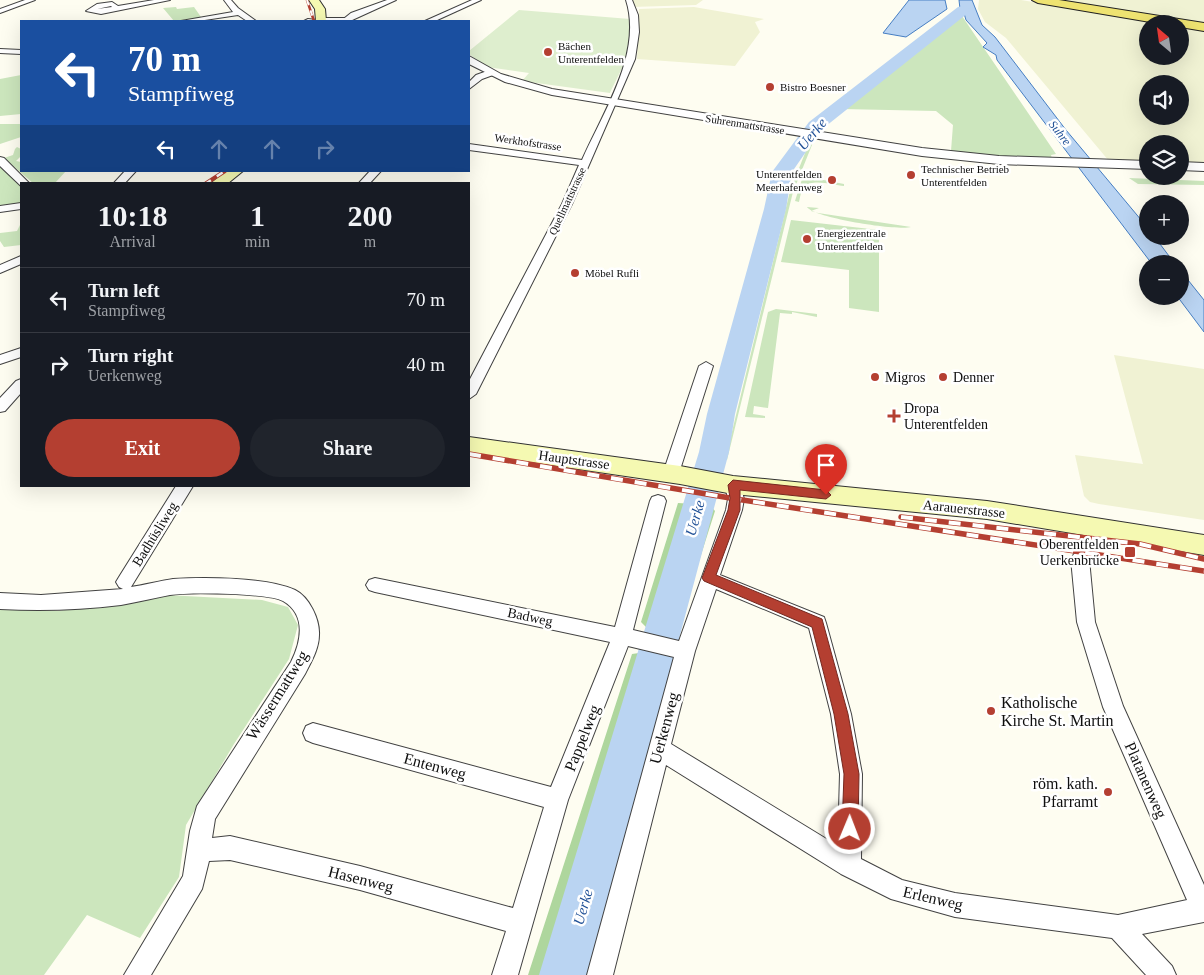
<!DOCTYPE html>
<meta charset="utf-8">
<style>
:root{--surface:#171b24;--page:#20242c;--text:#f1f3f6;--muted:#9ea1a6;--line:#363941;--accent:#b43f31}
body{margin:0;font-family:"Times New Roman",serif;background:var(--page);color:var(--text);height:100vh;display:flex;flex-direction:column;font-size:19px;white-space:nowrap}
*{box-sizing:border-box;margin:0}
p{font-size:16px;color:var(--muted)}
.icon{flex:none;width:28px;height:28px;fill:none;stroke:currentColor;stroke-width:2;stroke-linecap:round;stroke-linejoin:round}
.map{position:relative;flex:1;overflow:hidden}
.panel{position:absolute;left:20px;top:182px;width:450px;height:305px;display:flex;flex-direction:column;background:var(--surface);border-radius:0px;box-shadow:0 5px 20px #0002}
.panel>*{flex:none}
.hud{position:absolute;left:20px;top:20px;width:450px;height:152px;border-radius:0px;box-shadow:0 5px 20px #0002;background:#1a4fa0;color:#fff;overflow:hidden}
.needle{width:32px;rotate:331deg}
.fabs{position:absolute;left:1139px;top:15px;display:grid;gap:10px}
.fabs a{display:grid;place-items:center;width:50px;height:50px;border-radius:50%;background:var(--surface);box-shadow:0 5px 20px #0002;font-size:25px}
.pin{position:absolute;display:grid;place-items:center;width:42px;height:42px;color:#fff;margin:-51px -21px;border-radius:50% 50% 50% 0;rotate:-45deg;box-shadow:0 0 5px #0007}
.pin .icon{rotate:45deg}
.me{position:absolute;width:55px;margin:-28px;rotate:1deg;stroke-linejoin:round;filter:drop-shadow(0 0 4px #0008)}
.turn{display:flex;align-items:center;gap:18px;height:105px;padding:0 25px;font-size:22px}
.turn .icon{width:65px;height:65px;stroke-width:2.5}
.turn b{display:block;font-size:35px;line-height:42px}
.lanes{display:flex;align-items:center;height:48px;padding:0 25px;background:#0003;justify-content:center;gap:25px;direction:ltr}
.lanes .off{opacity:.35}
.eta{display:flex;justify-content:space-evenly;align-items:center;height:85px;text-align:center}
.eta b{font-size:30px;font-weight:700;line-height:35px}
.button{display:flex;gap:10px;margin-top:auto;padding:10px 25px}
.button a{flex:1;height:58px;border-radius:30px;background:var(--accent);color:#fff;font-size:20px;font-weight:700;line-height:58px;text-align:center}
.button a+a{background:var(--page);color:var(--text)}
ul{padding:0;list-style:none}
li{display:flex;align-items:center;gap:15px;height:65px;padding:0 25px;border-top:1px solid var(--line)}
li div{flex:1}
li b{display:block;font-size:19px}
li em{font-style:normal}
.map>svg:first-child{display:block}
.farmland{fill:#f0f2d3;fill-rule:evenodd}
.green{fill:#cce6bd}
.forest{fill:#aed69d}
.pitch{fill:#deeece}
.water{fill:#bad4f2;stroke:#467ec3}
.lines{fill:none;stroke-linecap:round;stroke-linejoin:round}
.river{fill:#bad4f2;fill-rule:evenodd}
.minor-casing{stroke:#424242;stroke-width:2}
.tertiary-casing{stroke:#424242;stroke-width:2}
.secondary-casing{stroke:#313131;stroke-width:2}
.primary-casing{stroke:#202020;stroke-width:2}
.minor{fill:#fff;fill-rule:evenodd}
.tertiary{fill:#fff;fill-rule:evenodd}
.secondary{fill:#f5f9b2;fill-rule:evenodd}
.primary{fill:#eee371;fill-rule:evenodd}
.rail-far2-casing{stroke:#b43f31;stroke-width:2.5}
.rail-far1-casing{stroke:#b43f31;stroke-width:4}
.rail-casing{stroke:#b43f31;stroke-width:5.5}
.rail-far2{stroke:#fff;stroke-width:2;stroke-dasharray:5.5;stroke-linecap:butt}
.rail-far1{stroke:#fff;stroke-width:2.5;stroke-dasharray:7;stroke-linecap:butt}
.rail{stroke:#fff;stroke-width:4;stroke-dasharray:12;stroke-linecap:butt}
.route{fill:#b43f31;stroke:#752920}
.poi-dot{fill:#b43f31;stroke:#fff;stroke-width:2}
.labels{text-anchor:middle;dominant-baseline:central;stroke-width:5;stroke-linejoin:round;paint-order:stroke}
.far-poi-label{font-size:11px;fill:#0f0f0f;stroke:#fff;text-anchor:start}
.far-street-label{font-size:11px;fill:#0f0f0f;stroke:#fff}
.far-water-label{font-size:12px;font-style:italic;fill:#215197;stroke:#fff}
.poi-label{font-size:14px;fill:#0f0f0f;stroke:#fff;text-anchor:start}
.street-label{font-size:14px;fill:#0f0f0f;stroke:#fff}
.water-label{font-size:15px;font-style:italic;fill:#215197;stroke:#fff}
.near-street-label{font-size:16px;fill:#0f0f0f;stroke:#fff}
.near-poi-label{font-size:16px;fill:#0f0f0f;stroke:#fff;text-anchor:start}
</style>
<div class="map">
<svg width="1204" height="975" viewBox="0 0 1204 975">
<rect width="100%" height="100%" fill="#fefdf1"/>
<path class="farmland" d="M 629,0 L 703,0 L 696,5 L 632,7 Z
M 979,0 L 1021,0 L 1166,24 L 1148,24 L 1148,56 L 1180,56 L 1180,26 L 1204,30 L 1204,166 L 1180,165 L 1180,144 L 1148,144 L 1147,163 L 1109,161 L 1006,38 L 985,22 L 978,9 ZM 1148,84 L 1180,84 L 1180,116 L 1148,116 Z
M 1052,0 L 1204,0 L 1204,24 Z
M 694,7 L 764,19 L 755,22 L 760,32 L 735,66 L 637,59 L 639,9 Z
M 1114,355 L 1204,369 L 1204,520 L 1099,504 L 1090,502 L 1084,496 L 1075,455 L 1143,464 Z"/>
<path class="green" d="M 176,7 L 177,9 L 194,7 L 201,17 L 216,16 L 174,21 L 163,8 Z
M 962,16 L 1056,154 L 1051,155 L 1052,159 L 1003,157 L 951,151 L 953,125 L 936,111 L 841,109 Z
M 21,75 L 21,114 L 0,116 L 0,79 Z
M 0,124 L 21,124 L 21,137 L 0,144 Z
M 809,143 L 812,145 L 793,192 L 727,460 L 725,460 L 730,440 L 790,191 Z
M 17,147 L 21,149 L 21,156 L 16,161 L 21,162 L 21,171 L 66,171 L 55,183 L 87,183 L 34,184 L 4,158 L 13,155 L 15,149 Z
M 0,167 L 21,185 L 21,204 L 0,206 Z
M 803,176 L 844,184 L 844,186 C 834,185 812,178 804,187 C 801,190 800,198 799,202 L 795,201 Z
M 1129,178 L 1204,181 L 1204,185 L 1138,184 Z
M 807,207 L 819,208 L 811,211 L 818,213 L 911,227 C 898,231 814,218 807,207 Z
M 791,220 L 879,230 L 879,312 L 849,308 L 849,270 L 781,262 Z
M 21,223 L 21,245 L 4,247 L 0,241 L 0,233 L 17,231 Z
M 776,309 L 817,314 L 817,317 L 792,312 L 792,314 L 780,313 L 768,408 L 754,406 L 753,414 L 765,416 L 765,418 L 745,417 L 768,312 Z
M 166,595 L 262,600 L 288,607 L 298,625 L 289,659 L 234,744 L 186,825 L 179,877 L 140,938 L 87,915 L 44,975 L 0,975 L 0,608 L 58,611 Z"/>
<path class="forest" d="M 678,503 L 710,505 L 715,511 L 676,633 L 646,627 L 641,622 Z
M 646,652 L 664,657 L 668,670 L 587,975 L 528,975 L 632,654 Z"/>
<path class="pitch" d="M 519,10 L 630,19 C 637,45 620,71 610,93 L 522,81 L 529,73 L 487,67 L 469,54 L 469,51 Z"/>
<path class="water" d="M 909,0 L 945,0 L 947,9 L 906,37 L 883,33 Z
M 959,0 L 972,0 L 982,25 L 995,37 L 1066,130 L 1147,227 L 1148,236 L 1154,236 L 1175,264 L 1152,264 L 997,60 L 996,55 L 983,47 L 987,43 L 966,20 L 963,10 L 960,9 Z
M 1180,270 L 1204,300 L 1204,332 L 1177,296 L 1180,296 Z"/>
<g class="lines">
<path class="river" d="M 963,6 L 968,7 L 970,10 L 968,13 L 821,130 L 792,172 L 786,209 L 735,414 L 729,452 L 589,975 L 539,975 L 699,452 L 707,414 L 764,209 L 772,172 L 809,122 L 958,7 Z"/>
<g class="minor-casing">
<path id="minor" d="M 25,0 L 35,0 L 0,13 L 0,9 Z
M 154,0 L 170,0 L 101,14 L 86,11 L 97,4 L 112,2 L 118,6 ZM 111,6 L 112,7 L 97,9 Z
M 224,0 L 231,0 L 238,8 L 256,21 L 247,21 L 238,15 L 198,21 L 181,21 L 233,12 Z
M 387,0 L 396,0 L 350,21 L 341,21 L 351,13 Z
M 472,0 L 481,0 L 435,21 L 425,21 Z
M 626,0 L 632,0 L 638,15 L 639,32 L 635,59 L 572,204 L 476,394 L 469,399 L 469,381 L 562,204 L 579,165 L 469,150 L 469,144 L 582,160 C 603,112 643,53 626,0 Z
M 308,19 L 325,21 L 304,21 Z
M 0,49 L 21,50 L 21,54 L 0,53 Z
M 490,70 L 493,71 L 493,75 L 482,79 L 469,89 L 469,82 L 476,75 Z
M 0,157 L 4,158 L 30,184 L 21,184 L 21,186 L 0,166 Z
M 125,171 L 136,171 L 124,184 L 113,184 Z
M 370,171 L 381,171 L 369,184 L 358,184 Z
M 21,203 L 21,209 L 0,212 L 0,206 Z
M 21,256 L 21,264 L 0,273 L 0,265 Z
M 21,348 L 21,357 L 0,364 L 0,355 Z
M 706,362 L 713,366 L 679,473 L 677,477 L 665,477 L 663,473 L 699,366 Z
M 21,379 L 21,393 L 5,411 L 0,412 L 0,398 L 16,381 Z
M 733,479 L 739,481 L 744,499 L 742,510 L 720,575 L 824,617 L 826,623 L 851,714 L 862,774 L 861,859 L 902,880 L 955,893 L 1118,915 L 1187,900 L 1103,707 L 1077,622 L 1071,559 L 1074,554 L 1080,552 L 1086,554 L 1089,559 L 1095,622 L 1123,706 L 1204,885 L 1204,922 L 1142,934 L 1172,966 L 1176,975 L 1146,975 L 1112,938 L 955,917 L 891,899 L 841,874 L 666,765 L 613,975 L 587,975 L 674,657 L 628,646 L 568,800 L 518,975 L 492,975 L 506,931 L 360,890 L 230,860 L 209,861 L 202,889 L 151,975 L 124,975 L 183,876 L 190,831 L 197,806 L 291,662 C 301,642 307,615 283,601 C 269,593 188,592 170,595 C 154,598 138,602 121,605 C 81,610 40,611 0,609 L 0,593 L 41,595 L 123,589 L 119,587 L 116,582 L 119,577 L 176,486 L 193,486 L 131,587 C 145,585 159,581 173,579 C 203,577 268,577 295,590 C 309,597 320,619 319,635 C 319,649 311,662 305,674 L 215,819 L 212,838 L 230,836 L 360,866 L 513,908 L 544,807 L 313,743 L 306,740 L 303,733 L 306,726 L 313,723 L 551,787 L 610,642 L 375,592 L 369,590 L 366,585 L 369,580 L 375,578 L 615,627 L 650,501 L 652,497 L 658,495 L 664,497 L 666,501 L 633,630 L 679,641 L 726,510 L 728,499 L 725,485 L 727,481 ZM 716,589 L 809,628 L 831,714 L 840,774 L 838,846 L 671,744 L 695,651 Z"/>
</g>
<g class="tertiary-casing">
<path id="tertiary" d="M 321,18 L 345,18 L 350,21 L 316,21 Z
M 469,56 L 501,74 L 552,89 L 922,148 L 999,156 L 1148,161 L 1148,169 L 999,164 L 922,156 L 552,95 L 505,82 L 469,64 Z
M 1180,162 L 1204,163 L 1204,171 L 1180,170 Z"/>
</g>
<g class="secondary-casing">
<path id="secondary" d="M 309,0 L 319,0 L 325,9 L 326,21 L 316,21 L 315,9 Z
M 226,171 L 243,171 L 227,184 L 210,184 Z
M 469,437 L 680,466 L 733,476 L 987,501 L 1204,535 L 1204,555 L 987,519 L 733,494 L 680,484 L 469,453 Z"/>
</g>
<g class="primary-casing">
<path id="primary" d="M 1032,0 L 1059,0 L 1204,23 L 1204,31 L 1180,27 L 1180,24 L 1162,24 L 1038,3 Z"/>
</g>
<use href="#minor" class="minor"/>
<use href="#tertiary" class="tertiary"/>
<use href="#secondary" class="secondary"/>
<use href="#primary" class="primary"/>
<g class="rail-far2-casing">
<path id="rail-far2" d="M 307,0 L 314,21"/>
</g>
<g class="rail-far1-casing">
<path id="rail-far1" d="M 205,184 L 225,171"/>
</g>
<g class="rail-casing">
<path id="rail" d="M 469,454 L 736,499 L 1204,571
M 901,517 L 1140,544 L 1204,559"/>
</g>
<use href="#rail-far2" class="rail-far2"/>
<use href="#rail-far1" class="rail-far1"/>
<use href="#rail" class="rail"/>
</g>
<path class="route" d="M 733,480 L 826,490 L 831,495 L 826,499 L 740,490 L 740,510 L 716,575 L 822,619 L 848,714 L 859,774 L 858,829 L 856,835 L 850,837 L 844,835 L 842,829 L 844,774 L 834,714 L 812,627 L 704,581 L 702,578 L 728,510 L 730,498 L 728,485 Z"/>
<g class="poi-dot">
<circle cx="548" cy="52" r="5"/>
<circle cx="770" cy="87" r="5"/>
<circle cx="911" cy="175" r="5"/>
<circle cx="832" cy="180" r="5"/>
<circle cx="807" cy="239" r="5"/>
<circle cx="575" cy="273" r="5"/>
<circle cx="875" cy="377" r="5"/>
<circle cx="943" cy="377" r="5"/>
<path d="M891.5 408.5h5v5h5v5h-5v5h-5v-5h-5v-5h5z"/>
<rect x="1124" y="546" width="12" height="12" rx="2.5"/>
<circle cx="991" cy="711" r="5"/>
<circle cx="1108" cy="792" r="5"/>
</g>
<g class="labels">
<g class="far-poi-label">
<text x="558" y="46">Bächen<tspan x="558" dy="13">Unterentfelden</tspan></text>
<text x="780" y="87">Bistro Boesner</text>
<text x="921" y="169">Technischer Betrieb<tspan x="921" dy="13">Unterentfelden</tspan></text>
<text x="822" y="174" text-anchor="end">Unterentfelden<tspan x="822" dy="13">Meerhafenweg</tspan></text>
<text x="817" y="233">Energiezentrale<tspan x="817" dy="13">Unterentfelden</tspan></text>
<text x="585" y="273">Möbel Rufli</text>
</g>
<g class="far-street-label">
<text transform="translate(745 124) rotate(9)">Suhrenmattstrasse</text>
<text transform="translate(528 142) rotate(8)">Werkhofstrasse</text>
<text transform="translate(567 201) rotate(-65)">Quellmattstrasse</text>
</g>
<g class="far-water-label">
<text transform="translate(1060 133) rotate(52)">Suhre</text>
</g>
<g class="poi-label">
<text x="885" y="377">Migros</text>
<text x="953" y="377">Denner</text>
<text x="904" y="408">Dropa<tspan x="904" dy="16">Unterentfelden</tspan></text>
<text x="1119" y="544" text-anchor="end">Oberentfelden<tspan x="1119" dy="16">Uerkenbrücke</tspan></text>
</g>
<g class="street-label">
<text transform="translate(574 460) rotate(8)">Hauptstrasse</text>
<text transform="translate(964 509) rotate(6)">Aarauerstrasse</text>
<text transform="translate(155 534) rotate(-58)">Badhüsliweg</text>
<text transform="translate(530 617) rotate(12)">Badweg</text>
</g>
<g class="water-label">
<text transform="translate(812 134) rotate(-50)">Uerke</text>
<text transform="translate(695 518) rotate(-74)">Uerke</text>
<text transform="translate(583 907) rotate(-74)">Uerke</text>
</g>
<g class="near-street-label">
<text transform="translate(277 695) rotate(-58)">Wässermattweg</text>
<text transform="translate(664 728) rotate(-75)">Uerkenweg</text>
<text transform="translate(582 738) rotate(-68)">Pappelweg</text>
<text transform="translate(435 766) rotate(15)">Entenweg</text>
<text transform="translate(1146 780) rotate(66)">Platanenweg</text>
<text transform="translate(361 879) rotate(14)">Hasenweg</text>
<text transform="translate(933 898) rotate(13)">Erlenweg</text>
</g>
<g class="near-poi-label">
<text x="1001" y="702">Katholische<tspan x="1001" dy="18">Kirche St. Martin</tspan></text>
<text x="1098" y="783" text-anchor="end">röm. kath.<tspan x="1098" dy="18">Pfarramt</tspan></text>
</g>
</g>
</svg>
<div class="fabs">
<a><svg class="needle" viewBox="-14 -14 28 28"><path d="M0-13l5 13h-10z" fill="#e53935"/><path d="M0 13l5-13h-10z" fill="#9ea1a6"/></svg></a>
<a><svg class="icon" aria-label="sound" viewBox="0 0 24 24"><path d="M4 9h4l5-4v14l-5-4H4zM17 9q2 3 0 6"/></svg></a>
<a><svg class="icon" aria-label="layers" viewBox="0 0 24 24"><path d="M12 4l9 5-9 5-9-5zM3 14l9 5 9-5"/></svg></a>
<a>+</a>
<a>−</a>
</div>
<div class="pin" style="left:826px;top:495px;background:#d93025"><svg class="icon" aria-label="arrive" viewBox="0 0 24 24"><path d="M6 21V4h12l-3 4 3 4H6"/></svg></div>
<svg class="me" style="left:850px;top:829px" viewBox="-20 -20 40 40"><circle r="17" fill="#b43f31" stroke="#fff" stroke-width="3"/><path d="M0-11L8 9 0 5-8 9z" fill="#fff"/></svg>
<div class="hud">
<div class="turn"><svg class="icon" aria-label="left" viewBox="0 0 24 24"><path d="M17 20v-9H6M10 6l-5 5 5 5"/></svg><div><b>70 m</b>Stampfiweg</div></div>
<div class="lanes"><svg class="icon" aria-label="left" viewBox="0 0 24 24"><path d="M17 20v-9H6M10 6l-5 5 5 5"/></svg><svg class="icon off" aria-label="ahead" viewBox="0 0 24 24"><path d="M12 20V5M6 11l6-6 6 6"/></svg><svg class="icon off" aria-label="ahead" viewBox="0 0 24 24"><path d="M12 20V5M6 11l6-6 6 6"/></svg><svg class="icon off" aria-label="right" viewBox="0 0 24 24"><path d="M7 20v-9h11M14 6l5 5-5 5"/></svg></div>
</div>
<section class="panel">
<div class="eta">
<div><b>10:18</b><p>Arrival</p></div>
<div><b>1</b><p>min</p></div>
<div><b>200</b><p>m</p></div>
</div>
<ul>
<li><svg class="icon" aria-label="left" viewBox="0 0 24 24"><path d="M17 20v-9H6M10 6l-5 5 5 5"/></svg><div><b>Turn left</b><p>Stampfiweg</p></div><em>70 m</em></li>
<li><svg class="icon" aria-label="right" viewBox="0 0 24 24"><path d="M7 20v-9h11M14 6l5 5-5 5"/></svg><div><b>Turn right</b><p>Uerkenweg</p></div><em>40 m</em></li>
</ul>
<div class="button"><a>Exit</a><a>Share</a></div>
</section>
</div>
